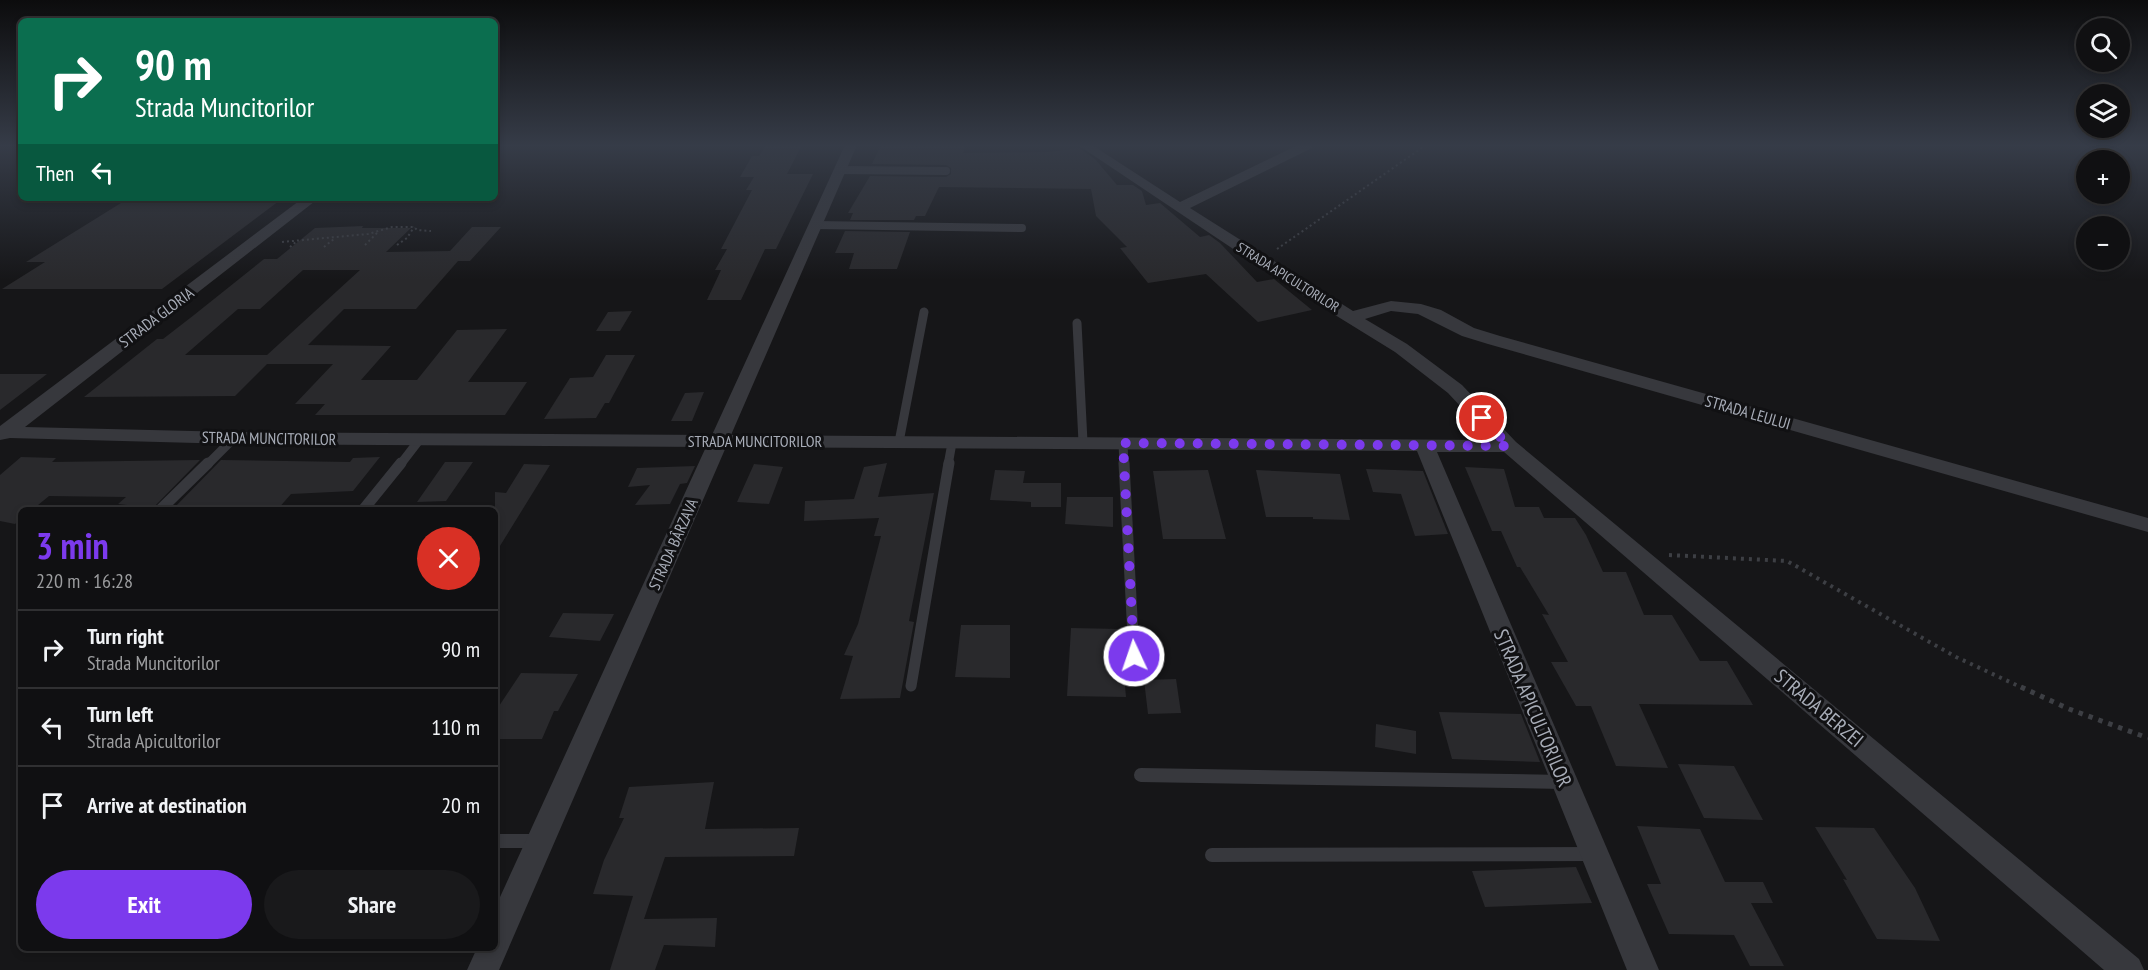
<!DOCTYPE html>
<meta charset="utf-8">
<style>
:root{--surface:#101012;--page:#19191b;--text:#f1f3f6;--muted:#9c9d9f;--line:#303032;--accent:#7c3aed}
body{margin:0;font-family:"PT Sans Narrow",sans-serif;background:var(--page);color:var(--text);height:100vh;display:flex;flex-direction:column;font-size:22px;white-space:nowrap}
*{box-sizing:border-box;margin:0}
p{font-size:20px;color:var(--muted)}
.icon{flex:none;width:33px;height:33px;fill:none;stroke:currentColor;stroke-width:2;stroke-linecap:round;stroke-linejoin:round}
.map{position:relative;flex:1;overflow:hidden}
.sheet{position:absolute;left:18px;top:507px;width:480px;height:444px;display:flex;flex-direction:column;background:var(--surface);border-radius:9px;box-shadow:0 3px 9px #0003,0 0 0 2px var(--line)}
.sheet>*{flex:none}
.hud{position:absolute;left:18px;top:18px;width:480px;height:183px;border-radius:9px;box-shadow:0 3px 9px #0003,0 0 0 2px var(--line);background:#0b6e4f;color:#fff;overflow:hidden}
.controls{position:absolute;left:2076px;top:18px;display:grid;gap:12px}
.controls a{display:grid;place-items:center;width:54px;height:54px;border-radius:50%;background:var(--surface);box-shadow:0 3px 9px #0003,0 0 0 2px var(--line);font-size:30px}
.pin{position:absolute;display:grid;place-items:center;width:51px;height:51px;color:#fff;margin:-26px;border:3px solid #fff;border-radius:50%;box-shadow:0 2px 6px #0007}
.me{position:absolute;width:66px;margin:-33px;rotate:357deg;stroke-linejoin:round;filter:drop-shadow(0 0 4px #0008)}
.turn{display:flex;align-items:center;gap:21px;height:126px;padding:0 18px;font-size:27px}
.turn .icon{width:78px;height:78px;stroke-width:2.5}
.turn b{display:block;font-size:42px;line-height:51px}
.then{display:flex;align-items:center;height:57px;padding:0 18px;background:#0003;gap:12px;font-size:22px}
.round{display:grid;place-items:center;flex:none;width:63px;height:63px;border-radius:32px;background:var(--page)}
.headline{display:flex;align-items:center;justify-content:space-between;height:102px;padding:0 18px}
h1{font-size:36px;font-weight:700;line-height:45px;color:var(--accent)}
.button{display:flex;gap:12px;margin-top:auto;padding:12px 18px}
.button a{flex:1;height:69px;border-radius:36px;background:var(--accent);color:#fff;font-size:24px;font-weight:700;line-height:69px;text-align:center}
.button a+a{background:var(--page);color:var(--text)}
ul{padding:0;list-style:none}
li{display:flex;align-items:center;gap:18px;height:78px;padding:0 18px;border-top:2px solid var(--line)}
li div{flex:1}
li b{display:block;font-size:22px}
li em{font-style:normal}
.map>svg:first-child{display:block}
.building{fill:#29292c;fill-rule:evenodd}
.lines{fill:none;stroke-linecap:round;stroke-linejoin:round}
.path-far2{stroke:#3d3f44;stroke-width:2;stroke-dasharray:2 3;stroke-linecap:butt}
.path-far1{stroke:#3d3f44;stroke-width:4;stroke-dasharray:3 5;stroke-linecap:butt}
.path{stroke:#3d3f44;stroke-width:5;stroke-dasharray:4.5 6;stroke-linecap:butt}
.service-far3{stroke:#37383d;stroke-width:8}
.service-far2{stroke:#37383d;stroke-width:9}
.service-far1{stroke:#37383d;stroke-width:11}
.service{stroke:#37383d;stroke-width:14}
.minor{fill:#37383d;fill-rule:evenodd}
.route{stroke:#7c3aed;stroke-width:10;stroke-dasharray:0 18}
.labels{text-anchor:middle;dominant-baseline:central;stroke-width:6;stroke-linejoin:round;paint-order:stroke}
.far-street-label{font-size:14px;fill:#a8adb8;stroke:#111113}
.street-label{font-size:16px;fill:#a8adb8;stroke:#111113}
.near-street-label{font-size:20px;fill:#a8adb8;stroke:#111113}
</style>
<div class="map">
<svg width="2148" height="970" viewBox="0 0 2148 970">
<rect width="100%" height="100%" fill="#161618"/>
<path class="building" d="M 766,145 L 802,145 L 787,174 L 813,174 L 776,249 L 765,249 L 741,300 L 707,300 L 721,270 L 715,270 L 727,249 L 721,249 L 752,190 L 746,190 L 754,177 L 740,177 L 752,156 L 759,156 Z
M 881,145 L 966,145 L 963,153 L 1049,152 L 1079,148 L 1095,159 L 1117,185 L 1133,185 L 1142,191 L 1146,205 L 1160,203 L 1200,237 L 1209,235 L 1220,243 L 1257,282 L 1274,279 L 1312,310 L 1258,322 L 1206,274 L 1148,283 L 1120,248 L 1127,247 L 1096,216 L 1091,189 L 939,187 L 925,216 L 916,216 L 914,220 L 850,220 L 853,213 L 848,213 L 870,176 L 946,177 L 951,174 L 951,168 L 946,165 L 872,164 Z
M 129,198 L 283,198 L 162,289 L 2,289 L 45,262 L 26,262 Z
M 363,226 L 362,228 L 411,228 L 386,252 L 450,251 L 472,227 L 501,227 L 470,261 L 458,261 L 416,309 L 344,309 L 308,345 L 391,346 L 361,380 L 417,380 L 457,330 L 507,329 L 468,382 L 527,382 L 505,415 L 315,415 L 325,404 L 295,404 L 333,364 L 267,364 L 235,396 L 84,397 L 157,339 L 163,339 L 194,315 L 264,259 L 277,259 L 315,228 ZM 303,270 L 360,270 L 267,355 L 185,355 L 238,309 L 260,309 Z
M 845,231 L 910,232 L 897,269 L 849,269 L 854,253 L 835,253 Z
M 632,311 L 620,331 L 596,331 L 608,312 Z
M 606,355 L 635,355 L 609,403 L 605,403 L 596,418 L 544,419 L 570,378 L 593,377 Z
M 0,374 L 47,374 L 0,410 Z
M 704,392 L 692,421 L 671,421 L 685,393 Z
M 21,457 L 56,458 L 52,462 L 200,460 L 153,508 L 118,504 L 126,497 L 49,496 L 32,510 L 21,510 L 21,518 L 15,524 L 0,521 L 0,475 Z
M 380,457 L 353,491 L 291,494 L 277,510 L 173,509 L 221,460 L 350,462 L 353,458 Z
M 445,462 L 473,462 L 446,501 L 417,502 Z
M 887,463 L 878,497 L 934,493 L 909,621 L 914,622 L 900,698 L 840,699 L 853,656 L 844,655 L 858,624 L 881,536 L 874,536 L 879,518 L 804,521 L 805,501 L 854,499 L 864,467 Z
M 524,464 L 550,465 L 495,554 L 495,492 L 506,493 Z
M 754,464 L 783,467 L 769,504 L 737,502 Z
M 695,466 L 687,483 L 680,484 L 670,504 L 635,505 L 650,485 L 628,487 L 637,468 Z
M 1465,467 L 1504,469 L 1515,507 L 1539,507 L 1544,518 L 1575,518 L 1586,535 L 1603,572 L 1626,572 L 1644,615 L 1672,615 L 1700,661 L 1727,661 L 1753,705 L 1639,704 L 1668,768 L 1616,766 L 1591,706 L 1576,706 L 1551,662 L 1568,662 L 1542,614 L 1549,615 L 1520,567 L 1517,567 L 1501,531 L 1492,531 Z
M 1366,469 L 1423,471 L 1448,534 L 1415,536 L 1401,494 L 1373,492 Z
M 995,470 L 1025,471 L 1023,483 L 1061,483 L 1061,507 L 1031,507 L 1031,502 L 990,500 Z
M 1208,470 L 1226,539 L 1163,539 L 1153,471 Z
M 1256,470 L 1340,474 L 1350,520 L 1313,519 L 1313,517 L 1266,517 Z
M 1067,497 L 1113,497 L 1113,527 L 1065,524 Z
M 563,613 L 614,614 L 600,641 L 549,637 Z
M 961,625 L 1010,625 L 1010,678 L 955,677 Z
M 1071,628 L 1120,629 L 1126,697 L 1067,696 Z
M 521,673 L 578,674 L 558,711 L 554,711 L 542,739 L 495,739 L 495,712 Z
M 1176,679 L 1181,713 L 1148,714 L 1144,680 Z
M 1439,712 L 1521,714 L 1540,762 L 1452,759 Z
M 1376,724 L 1416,731 L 1416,754 L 1375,747 Z
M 1678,764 L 1734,766 L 1763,820 L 1704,818 Z
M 714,782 L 705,829 L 799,828 L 794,856 L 665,857 L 644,919 L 717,918 L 715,947 L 664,945 L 655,970 L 610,970 L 633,896 L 593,894 L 604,860 L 624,818 L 619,818 L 629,787 Z
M 1637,826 L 1700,829 L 1725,882 L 1763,882 L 1773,903 L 1751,903 L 1784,966 L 1750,966 L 1734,935 L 1669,934 L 1647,884 L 1661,884 Z
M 1815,827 L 1874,828 L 1915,888 L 1940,941 L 1877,939 L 1843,879 L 1847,880 Z
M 1576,867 L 1592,903 L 1485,907 L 1472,871 Z"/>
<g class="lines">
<path class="path-far2" d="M 282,242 L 368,234 L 392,227 L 414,227 L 417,230 L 431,231
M 365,245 L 377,233
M 397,245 L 407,238 L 414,227
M 290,247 L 298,240
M 324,247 L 335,238
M 1277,249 L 1426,145"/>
<path class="path-far1" d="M 1669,555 L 1787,561 L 1956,657 L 2025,689"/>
<path class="path" d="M 2021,687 L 2069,709 L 2148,738"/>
<path class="service-far3" d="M 840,170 L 946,171
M 815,225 L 1022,228"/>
<path class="service-far2" d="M 1077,323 L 1083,442
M 899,442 L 924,312
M 1123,443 L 1124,465
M 207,465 L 234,438
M 400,465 L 420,439
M 948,465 L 952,443"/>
<path class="service-far1" d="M 1124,463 L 1134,656
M 160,510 L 208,463
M 363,510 L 401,463
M 911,686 L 949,463"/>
<path class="service" d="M 1141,775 L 1564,782
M 495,841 L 540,841
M 1212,855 L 1594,854"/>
<path class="minor" d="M 845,145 L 857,145 L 731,435 L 1492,440 L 1448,393 L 1395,352 L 1293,289 L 1078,145 L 1092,145 L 1180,202 L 1298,145 L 1313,145 L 1312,148 L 1190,208 L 1353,311 L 1391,301 L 1421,304 L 1441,310 L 1474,328 L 1500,336 L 2148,518 L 2148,532 L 1488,344 L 1462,336 L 1418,314 L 1391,311 L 1365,319 L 1407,344 L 1462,385 L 1516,442 L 2139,959 L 2144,970 L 2104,970 L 1504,452 L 1437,452 L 1659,970 L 1627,970 L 1417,451 L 726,447 L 499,970 L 467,970 L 477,948 L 495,948 L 495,908 L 706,447 L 234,444 L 10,438 L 0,440 L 0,426 L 303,198 L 319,198 L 25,427 L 234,432 L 712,435 Z"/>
</g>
<linearGradient id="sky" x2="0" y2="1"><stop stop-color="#0c0c0d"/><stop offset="0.52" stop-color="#363c48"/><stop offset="1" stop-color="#363c48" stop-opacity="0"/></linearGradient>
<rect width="2148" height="280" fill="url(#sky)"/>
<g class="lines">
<path class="route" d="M 1134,656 L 1123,443 L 1509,446 L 1482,418"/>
</g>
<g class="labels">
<g class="far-street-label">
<text transform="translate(1288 277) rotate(32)">STRADA APICULTORILOR</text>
</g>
<g class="street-label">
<text transform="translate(156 317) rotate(-37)">STRADA GLORIA</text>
<text transform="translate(1748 412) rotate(16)">STRADA LEULUI</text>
<text transform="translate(269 438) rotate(1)">STRADA MUNCITORILOR</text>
<text x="755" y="441">STRADA MUNCITORILOR</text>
<text transform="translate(673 544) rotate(-66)">STRADA BÂRZAVA</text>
</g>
<g class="near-street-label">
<text transform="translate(1533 708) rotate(67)">STRADA APICULTORILOR</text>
<text transform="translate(1819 708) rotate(40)">STRADA BERZEI</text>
</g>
</g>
</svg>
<div class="controls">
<a><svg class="icon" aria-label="search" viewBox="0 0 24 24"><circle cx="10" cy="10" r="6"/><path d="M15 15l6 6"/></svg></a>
<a><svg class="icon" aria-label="layers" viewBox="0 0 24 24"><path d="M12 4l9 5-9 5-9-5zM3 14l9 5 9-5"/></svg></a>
<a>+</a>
<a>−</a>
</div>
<div class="pin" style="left:1482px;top:418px;background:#d93025"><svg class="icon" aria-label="arrive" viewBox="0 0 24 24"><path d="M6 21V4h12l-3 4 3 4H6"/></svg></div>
<svg class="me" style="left:1134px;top:656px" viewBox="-20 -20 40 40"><circle r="17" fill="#7c3aed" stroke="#fff" stroke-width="3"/><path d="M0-11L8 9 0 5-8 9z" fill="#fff"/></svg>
<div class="hud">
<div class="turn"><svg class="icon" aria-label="right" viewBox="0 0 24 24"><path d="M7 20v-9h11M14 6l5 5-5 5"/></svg><div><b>90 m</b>Strada Muncitorilor</div></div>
<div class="then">Then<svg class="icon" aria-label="left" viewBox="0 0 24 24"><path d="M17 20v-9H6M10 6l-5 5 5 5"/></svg></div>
</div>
<section class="sheet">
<div class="headline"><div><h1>3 min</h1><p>220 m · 16:28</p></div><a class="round" style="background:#d93025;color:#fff"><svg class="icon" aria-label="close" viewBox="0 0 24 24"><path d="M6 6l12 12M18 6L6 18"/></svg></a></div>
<ul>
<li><svg class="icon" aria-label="right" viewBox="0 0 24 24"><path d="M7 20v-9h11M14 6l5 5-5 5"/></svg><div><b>Turn right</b><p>Strada Muncitorilor</p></div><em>90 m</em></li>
<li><svg class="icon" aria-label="left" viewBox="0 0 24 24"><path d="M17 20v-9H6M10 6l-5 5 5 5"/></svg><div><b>Turn left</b><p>Strada Apicultorilor</p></div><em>110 m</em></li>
<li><svg class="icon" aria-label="arrive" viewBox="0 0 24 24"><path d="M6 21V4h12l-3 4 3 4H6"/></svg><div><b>Arrive at destination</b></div><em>20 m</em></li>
</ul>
<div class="button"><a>Exit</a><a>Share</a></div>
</section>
</div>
